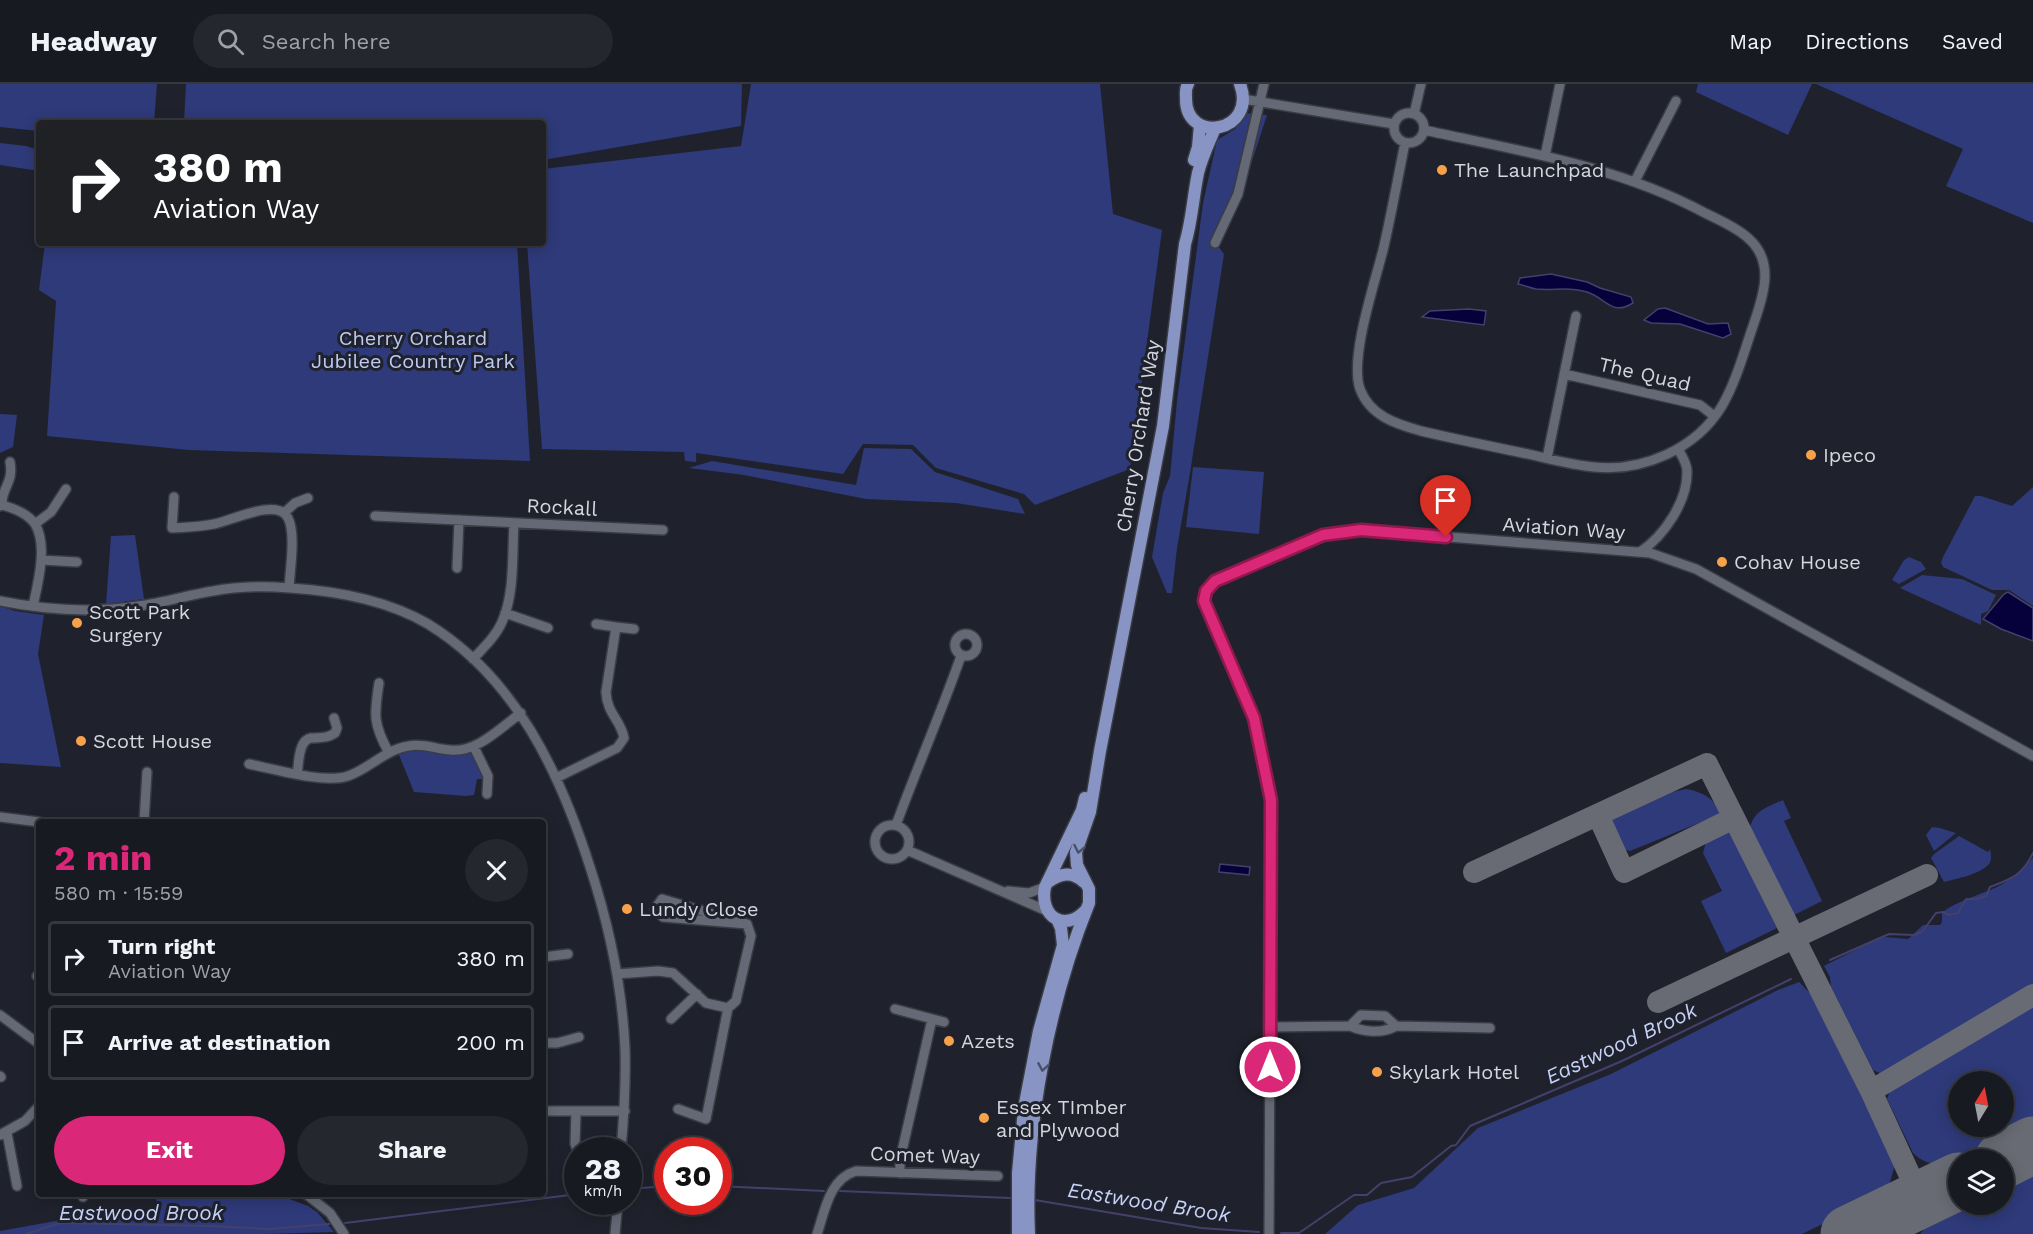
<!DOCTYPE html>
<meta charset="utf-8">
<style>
:root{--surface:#171a21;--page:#24272e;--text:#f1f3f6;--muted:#9ea1a5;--line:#36383f;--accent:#db2777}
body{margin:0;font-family:"Work Sans",sans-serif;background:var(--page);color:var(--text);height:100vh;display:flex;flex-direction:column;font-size:22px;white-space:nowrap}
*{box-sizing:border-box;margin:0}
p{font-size:20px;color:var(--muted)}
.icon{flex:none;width:33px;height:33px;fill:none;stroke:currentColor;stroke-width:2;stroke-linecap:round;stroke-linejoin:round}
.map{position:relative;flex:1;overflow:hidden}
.details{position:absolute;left:36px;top:735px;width:510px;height:378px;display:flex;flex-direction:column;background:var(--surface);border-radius:6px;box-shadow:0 3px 15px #0003,0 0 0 2px var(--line)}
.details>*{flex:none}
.banner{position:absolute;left:36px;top:36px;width:510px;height:126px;border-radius:6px;box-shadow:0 3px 15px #0003,0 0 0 2px var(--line);background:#202124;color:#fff;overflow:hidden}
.needle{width:39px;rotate:10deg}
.fabs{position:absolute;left:1948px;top:987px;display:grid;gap:12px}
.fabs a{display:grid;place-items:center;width:66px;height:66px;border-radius:50%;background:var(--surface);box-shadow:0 3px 15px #0003,0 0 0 2px var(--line);font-size:30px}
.speed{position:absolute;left:564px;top:1053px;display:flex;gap:12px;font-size:30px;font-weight:700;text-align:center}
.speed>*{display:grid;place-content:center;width:78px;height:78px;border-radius:50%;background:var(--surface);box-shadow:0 3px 15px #0003,0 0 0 2px var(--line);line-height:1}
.speed small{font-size:15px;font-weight:400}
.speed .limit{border:9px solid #d22;background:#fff;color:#111}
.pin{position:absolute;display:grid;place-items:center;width:51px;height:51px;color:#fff;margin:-62px -26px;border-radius:50% 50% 50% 0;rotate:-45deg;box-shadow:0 0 6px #0007}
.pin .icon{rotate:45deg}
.me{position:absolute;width:66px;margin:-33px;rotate:0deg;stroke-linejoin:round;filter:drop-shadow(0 0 4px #0008)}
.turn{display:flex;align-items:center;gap:21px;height:126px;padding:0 18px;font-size:27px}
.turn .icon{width:78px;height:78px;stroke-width:2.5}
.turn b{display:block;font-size:42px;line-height:51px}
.round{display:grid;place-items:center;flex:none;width:63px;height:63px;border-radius:32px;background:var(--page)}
.overview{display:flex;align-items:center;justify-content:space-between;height:102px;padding:0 18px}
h1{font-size:36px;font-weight:700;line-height:45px;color:var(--accent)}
.cta{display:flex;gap:12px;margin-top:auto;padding:12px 18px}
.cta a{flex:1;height:69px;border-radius:36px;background:var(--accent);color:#fff;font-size:24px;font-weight:700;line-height:69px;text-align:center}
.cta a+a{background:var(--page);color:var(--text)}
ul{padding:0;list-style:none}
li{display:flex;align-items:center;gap:18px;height:75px;margin:0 12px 9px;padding:0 6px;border:3px solid var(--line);border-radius:6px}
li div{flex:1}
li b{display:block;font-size:22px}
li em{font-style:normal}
header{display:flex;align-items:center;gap:36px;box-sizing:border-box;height:84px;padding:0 30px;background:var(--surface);border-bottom:2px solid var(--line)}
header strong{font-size:28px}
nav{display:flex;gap:33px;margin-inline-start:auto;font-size:21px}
.search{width:420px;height:54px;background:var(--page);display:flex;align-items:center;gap:15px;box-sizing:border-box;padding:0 21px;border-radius:33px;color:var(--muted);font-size:22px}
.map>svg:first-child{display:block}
.green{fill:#2e3a79;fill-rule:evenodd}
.water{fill:#06003b;stroke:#44406c;stroke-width:1.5}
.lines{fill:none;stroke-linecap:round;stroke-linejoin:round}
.stream{stroke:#44406c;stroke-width:2}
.taxiway{stroke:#686b74;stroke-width:22}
.runway{stroke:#686b74;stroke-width:57}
.minor-casing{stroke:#3a3c44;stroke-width:12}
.major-casing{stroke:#3a3c44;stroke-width:15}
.minor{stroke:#656975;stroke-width:9}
.major{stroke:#8895c4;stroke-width:12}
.oneway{stroke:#495069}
.route-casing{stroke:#8e194d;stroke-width:15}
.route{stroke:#db2777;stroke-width:10}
.poi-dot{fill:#f8a14b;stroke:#1f222c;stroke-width:2}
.labels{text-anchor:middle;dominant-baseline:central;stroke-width:6;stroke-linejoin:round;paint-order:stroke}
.poi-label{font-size:20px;fill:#d4d7de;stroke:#1f222c;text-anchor:start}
.park-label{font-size:20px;fill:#becaf1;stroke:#1f222c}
.street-label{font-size:20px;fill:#d4d7de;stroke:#1f222c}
.water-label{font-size:21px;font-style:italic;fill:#c7d2f9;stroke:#1f222c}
</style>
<header>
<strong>Headway</strong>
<div class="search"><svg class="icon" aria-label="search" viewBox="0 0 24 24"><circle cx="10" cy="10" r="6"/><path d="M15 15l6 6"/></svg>Search here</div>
<nav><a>Map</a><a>Directions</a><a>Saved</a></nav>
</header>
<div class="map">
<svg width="2033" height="1150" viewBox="0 0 2033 1150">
<rect width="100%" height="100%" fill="#1f222c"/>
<path class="green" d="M 0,0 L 157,0 L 154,39 L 39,39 L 39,47 L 0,43 Z
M 186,0 L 742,0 L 741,42 L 543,76 L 543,39 L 184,39 Z
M 751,0 L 1100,0 L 1113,130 L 1162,146 L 1130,385 L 1035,421 L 1024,410 L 936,384 L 913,361 L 863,360 L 843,390 L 696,369 L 696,378 L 685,377 L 684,368 L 542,365 L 527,159 L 543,159 L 543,85 L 741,62 Z
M 1698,0 L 1812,0 L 1788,51 L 1696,8 Z
M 1816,0 L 2033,0 L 2033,139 L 1946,102 L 1963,65 Z
M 1245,29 L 1267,31 L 1243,105 L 1233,111 L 1212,154 L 1224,170 L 1190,389 L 1177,464 L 1172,509 L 1167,509 L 1152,473 L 1163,409 L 1170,392 L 1177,317 L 1203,119 L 1217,56 L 1235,45 Z
M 0,59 L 26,62 L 39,66 L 39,87 L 0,81 Z
M 45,159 L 517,159 L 530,377 L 189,366 L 47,352 L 56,217 L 39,206 Z
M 0,330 L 17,331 L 13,363 L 0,369 Z
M 864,364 L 911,365 L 935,388 L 1018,415 L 1025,430 L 956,419 L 866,415 L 744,391 L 689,384 L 712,377 L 856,401 Z
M 1193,383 L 1264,388 L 1259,450 L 1186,443 Z
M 2033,403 L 2033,522 L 2009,506 L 1992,506 L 1943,483 L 1941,479 L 1943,473 L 1975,412 L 1981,412 L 2012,422 Z
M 135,451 L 144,515 L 106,520 L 111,452 Z
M 1909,473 L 1921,478 L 1926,485 L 1899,500 L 1892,496 L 1904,476 Z
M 1922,491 L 1962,495 L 1996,511 L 1988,527 L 1981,530 L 1981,541 L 1900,504 Z
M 0,522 L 15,527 L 44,531 L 38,570 L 61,683 L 0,679 Z
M 474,663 L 485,684 L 484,695 L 477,695 L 474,711 L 466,712 L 414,708 L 397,666 Z
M 1686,705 C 1703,708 1714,714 1721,730 L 1630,767 L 1619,764 L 1609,742 L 1612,735 L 1672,708 Z
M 1783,716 L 1791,734 L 1784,737 L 1822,817 L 1794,831 L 1750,744 C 1754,726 1768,723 1783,716 Z
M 1932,743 L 1940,744 L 1956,749 L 1934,767 L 1926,751 Z
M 1724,746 L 1731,750 L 1777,844 L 1726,869 L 1701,817 L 1722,807 L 1703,769 L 1707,754 Z
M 1959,752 L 1988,768 L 1990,765 C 1991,770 1992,776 1989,780 C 1981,790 1956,795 1944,798 L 1931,774 L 1934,770 Z
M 2033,774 L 2033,906 L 1890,991 L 1882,990 L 1873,986 L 1831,903 L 1830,893 L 1824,882 L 1875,856 L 1885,853 L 1908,855 L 1923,841 L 1940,841 L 1942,838 L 1942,829 C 1952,819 1982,810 1997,803 C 2011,796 2022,785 2033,774 Z
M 1799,898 L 1813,912 L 1893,1077 L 1894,1084 L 1890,1098 L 1880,1112 L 1802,1150 L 1325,1150 L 1358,1121 L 1414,1104 L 1478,1044 L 1611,990 L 1778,906 Z
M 2033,915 L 2033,1040 C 2016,1048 1958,1081 1943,1081 C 1931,1081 1921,1077 1913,1069 L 1887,1015 L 1892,1001 ZM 1959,998 L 2004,998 L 2004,1042 L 1959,1042 Z
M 2033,1092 L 2033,1150 L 1920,1150 L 1924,1145 L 1975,1121 L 2004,1120 L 2004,1106 Z
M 156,1110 L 276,1110 L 308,1122 L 317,1128 L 334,1148 L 265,1150 L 0,1150 L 0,1147 L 78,1133 L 157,1131 Z"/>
<path class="water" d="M 1551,190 L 1587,198 L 1600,204 L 1631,213 L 1633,219 C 1611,233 1605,213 1587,208 C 1567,202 1555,207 1536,205 C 1530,204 1524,201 1518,200 L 1520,194 Z
M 1665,224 L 1708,240 L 1728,239 L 1731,250 L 1723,254 L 1680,240 L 1651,239 L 1644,236 L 1658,225 Z
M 1469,225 L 1486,227 L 1484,241 L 1422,233 L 1430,227 Z
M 2008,508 L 2033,524 L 2033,557 L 2001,545 L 1983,535 L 2004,510 Z
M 1220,780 L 1250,783 L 1249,791 L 1219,788 Z"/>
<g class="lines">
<path class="stream" d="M 1830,876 L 1889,850 L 1914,851 L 1922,848 L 1936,829 L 1943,828 L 1949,831 L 1958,829 L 1966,815 L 1977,815 L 1986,812 L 1990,803 C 2011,795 2023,791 2033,769
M 718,1102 L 824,1107
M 628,1105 L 668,1102
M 840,1107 L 1010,1114
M 1035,1116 L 1201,1144 L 1259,1148
M 345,1139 L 578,1110
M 1281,1149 L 1299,1149 L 1354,1111 L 1367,1111 L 1381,1099 L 1412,1093 L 1451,1062 L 1456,1061 L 1470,1042 L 1622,977 L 1791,895
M 26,1150 L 60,1139 L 207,1142 L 269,1145 L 329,1140"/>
<path class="taxiway" d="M 1598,731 L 1624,788 L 1734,734
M 1474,788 L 1707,680 L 1871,1007 L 1912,1096 C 1923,1105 1931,1106 1945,1104
M 1658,918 L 1927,791
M 1871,1007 L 2033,911
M 1897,1127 C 1908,1117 1913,1110 1912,1096
M 1861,1144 L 1882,1150
M 1888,1150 C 1891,1137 1895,1132 1905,1123"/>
<path class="runway" d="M 2003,1076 L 2033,1061
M 1849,1150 L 1959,1097"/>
<g class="minor-casing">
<path id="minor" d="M 1243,15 L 1394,40
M1394 44a15 15 0 1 1 30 0a15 15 0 1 1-30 0Z
M 1414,30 L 1421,0
M 1405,59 C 1398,93 1392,127 1384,162 C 1376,196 1349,273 1360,305 C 1370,332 1396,340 1421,347 C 1455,355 1489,362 1523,369 C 1546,374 1570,381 1594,383 C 1643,388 1696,365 1722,322 C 1736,298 1744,268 1753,242 C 1763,213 1776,178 1748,154 C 1736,143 1719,136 1705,129 C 1618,82 1520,67 1424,46
M 1545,72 L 1560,0
M 1635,97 L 1676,17
M 1215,159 L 1238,110 L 1264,0
M 1564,290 L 1700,321 L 1714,332
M 1547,374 L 1576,232
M 174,413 L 172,444 C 187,443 200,443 214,440 C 231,437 278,413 288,434 C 296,449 290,486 289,504
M 2,421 C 13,424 28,430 35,440 C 48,461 38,499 33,522
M 0,422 L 2,421 C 1,404 14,399 10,378
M 284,429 L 295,419 L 308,414
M 375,432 L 663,446
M 35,440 L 51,428 L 66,405
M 1640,468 C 1664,452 1688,417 1687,387 C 1687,379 1682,372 1678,365
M 41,476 L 77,478
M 457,484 L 459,436
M 0,517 C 45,526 92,529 138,522 C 163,519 188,511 213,507 C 239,502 265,502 290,504 C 337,507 387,516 428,540 C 516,594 560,689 590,783 C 609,841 622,902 625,964 C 626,998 624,1032 621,1066
M 505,529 L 548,544
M 616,543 L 634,545
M955 561a11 11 0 1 1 22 0a11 11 0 1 1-22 0Z
M 473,575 C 484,563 496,552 502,538 C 515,509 512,470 514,439
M 379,599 C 374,631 373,640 389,669
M 474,663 L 488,692 L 487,710
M 249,680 C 274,685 324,700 348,692 C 369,685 386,665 409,662 C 422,659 436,665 450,666 C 477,669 500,644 521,629
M 297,690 C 299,680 298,656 311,654 C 321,653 326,655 335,649 L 337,644 L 334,634
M 556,694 L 617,664 L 624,654 C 621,636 607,630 606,608 L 616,543 L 596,540
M 0,733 L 39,738
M 144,738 L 147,688
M875 758a17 17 0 1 1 34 0a17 17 0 1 1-34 0Z
M 896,741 C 917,684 941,629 961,572
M 907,766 L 1047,827
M 1008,807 L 1029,809 L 1045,803
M 543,873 L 568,870
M 617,890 L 658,887 L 673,889 L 706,919 L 728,924
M 37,892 L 39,893
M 895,925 L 944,938
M 0,931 L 39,960
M 671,935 L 697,910
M 1350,942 L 1361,931 L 1385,932 L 1396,942
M 1270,943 L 1350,942 C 1364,948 1382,950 1396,942 L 1490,944
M 543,959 L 557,959 L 579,953
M 0,992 L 1,993
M 678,1025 L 706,1035 L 728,924 L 736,917 L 751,852 L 747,840 L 662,815 L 655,825 L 663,833 L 747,840
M 543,1027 L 625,1027
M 576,1028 L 575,1060 L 578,1068
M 7,1049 L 17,1102
M 0,1051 L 25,1037 L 39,1022
M 900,1089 L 900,1076 L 932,935
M 306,1110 L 330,1129 L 344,1150
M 83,1113 L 83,1110
M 615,1150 L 618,1118
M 817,1150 C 825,1127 829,1095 856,1087 L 998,1092
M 1269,1150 L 1271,715 L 1254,634 L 1204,517 L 1206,507 L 1215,497 L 1323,451 L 1361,446 L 1650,469 L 1696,485 L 2033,672"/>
</g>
<g class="major-casing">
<path id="major" d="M 1188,0 C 1185,5 1186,8 1186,14 C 1185,61 1258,49 1240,0
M 1194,76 L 1198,63 L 1200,41
M 1085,714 L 1082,726 L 1045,803 C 1039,833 1065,849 1086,826
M 1048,798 C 1061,789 1072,787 1084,798
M 1018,1150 L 1018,1089 L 1024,1025 L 1039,947 L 1063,861 L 1061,844 L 1057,835
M 1029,1150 C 1024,1043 1049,918 1089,819 L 1089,805 L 1077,781 L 1076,768 L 1090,728 L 1100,667 L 1163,342 L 1185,160 C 1192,137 1193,113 1198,89 C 1202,73 1209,59 1215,44"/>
</g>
<use href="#minor" class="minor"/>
<use href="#major" class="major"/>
</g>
<defs><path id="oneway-chevron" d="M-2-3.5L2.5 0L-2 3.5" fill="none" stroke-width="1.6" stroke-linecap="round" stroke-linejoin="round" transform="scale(1.5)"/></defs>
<g class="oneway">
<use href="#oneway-chevron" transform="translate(1079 765) rotate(101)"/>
<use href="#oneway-chevron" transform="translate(1043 983) rotate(100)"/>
</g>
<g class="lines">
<g class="route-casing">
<path id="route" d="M 1270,983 L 1271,716 L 1254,634 L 1204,517 L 1206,507 L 1215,497 L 1323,451 L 1361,446 L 1446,453"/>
</g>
<use href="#route" class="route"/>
</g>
<g class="poi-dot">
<circle cx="1442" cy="86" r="6"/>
<circle cx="1811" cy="371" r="6"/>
<circle cx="1722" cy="478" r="6"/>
<circle cx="77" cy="539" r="6"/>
<circle cx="81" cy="657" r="6"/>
<circle cx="627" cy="825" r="6"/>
<circle cx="949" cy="957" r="6"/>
<circle cx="1377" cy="988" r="6"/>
<circle cx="984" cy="1034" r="6"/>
</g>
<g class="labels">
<g class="poi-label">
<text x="1454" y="86">The Launchpad</text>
<text x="1823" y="371">Ipeco</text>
<text x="1734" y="478">Cohav House</text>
<text x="89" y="528">Scott Park<tspan x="89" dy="23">Surgery</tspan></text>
<text x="93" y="657">Scott House</text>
<text x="639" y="825">Lundy Close</text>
<text x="961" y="957">Azets</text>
<text x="1389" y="988">Skylark Hotel</text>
<text x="996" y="1023">Essex TImber<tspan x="996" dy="23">and Plywood</tspan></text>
</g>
<g class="park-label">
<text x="413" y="254">Cherry Orchard<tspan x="413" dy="23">Jubilee Country Park</tspan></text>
</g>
<g class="street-label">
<text transform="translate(1645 290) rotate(13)">The Quad</text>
<text transform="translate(1138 352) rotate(-81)">Cherry Orchard Way</text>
<text transform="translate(562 423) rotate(3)">Rockall</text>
<text transform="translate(1564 444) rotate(4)">Aviation Way</text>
<text transform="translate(925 1071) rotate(2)">Comet Way</text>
</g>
<g class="water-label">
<text transform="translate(1621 959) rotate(-25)">Eastwood Brook</text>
<text transform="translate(1149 1118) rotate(9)">Eastwood Brook</text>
<text x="141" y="1128">Eastwood Brook</text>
</g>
</g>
</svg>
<div class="fabs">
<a><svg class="needle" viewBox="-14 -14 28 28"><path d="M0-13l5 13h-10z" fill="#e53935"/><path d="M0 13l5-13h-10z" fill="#9ea1a5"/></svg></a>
<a><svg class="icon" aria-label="layers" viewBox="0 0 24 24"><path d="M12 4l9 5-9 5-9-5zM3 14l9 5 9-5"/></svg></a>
</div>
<div class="speed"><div>28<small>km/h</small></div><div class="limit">30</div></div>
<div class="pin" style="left:1446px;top:453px;background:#d93025"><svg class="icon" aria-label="arrive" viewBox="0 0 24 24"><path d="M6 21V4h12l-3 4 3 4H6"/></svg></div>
<svg class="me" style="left:1270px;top:983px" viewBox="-20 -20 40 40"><circle r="17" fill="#db2777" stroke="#fff" stroke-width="3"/><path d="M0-11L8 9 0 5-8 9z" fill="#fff"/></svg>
<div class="banner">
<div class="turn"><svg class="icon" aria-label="right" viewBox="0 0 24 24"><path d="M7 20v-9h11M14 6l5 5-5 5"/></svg><div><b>380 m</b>Aviation Way</div></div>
</div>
<section class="details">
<div class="overview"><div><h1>2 min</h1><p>580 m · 15:59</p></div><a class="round"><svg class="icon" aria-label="close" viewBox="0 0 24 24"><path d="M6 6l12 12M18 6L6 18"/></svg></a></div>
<ul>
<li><svg class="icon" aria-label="right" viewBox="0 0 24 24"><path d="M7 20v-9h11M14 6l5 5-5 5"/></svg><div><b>Turn right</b><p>Aviation Way</p></div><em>380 m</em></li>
<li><svg class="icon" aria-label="arrive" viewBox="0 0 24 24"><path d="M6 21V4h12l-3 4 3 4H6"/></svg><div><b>Arrive at destination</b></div><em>200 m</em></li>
</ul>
<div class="cta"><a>Exit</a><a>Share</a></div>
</section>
</div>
